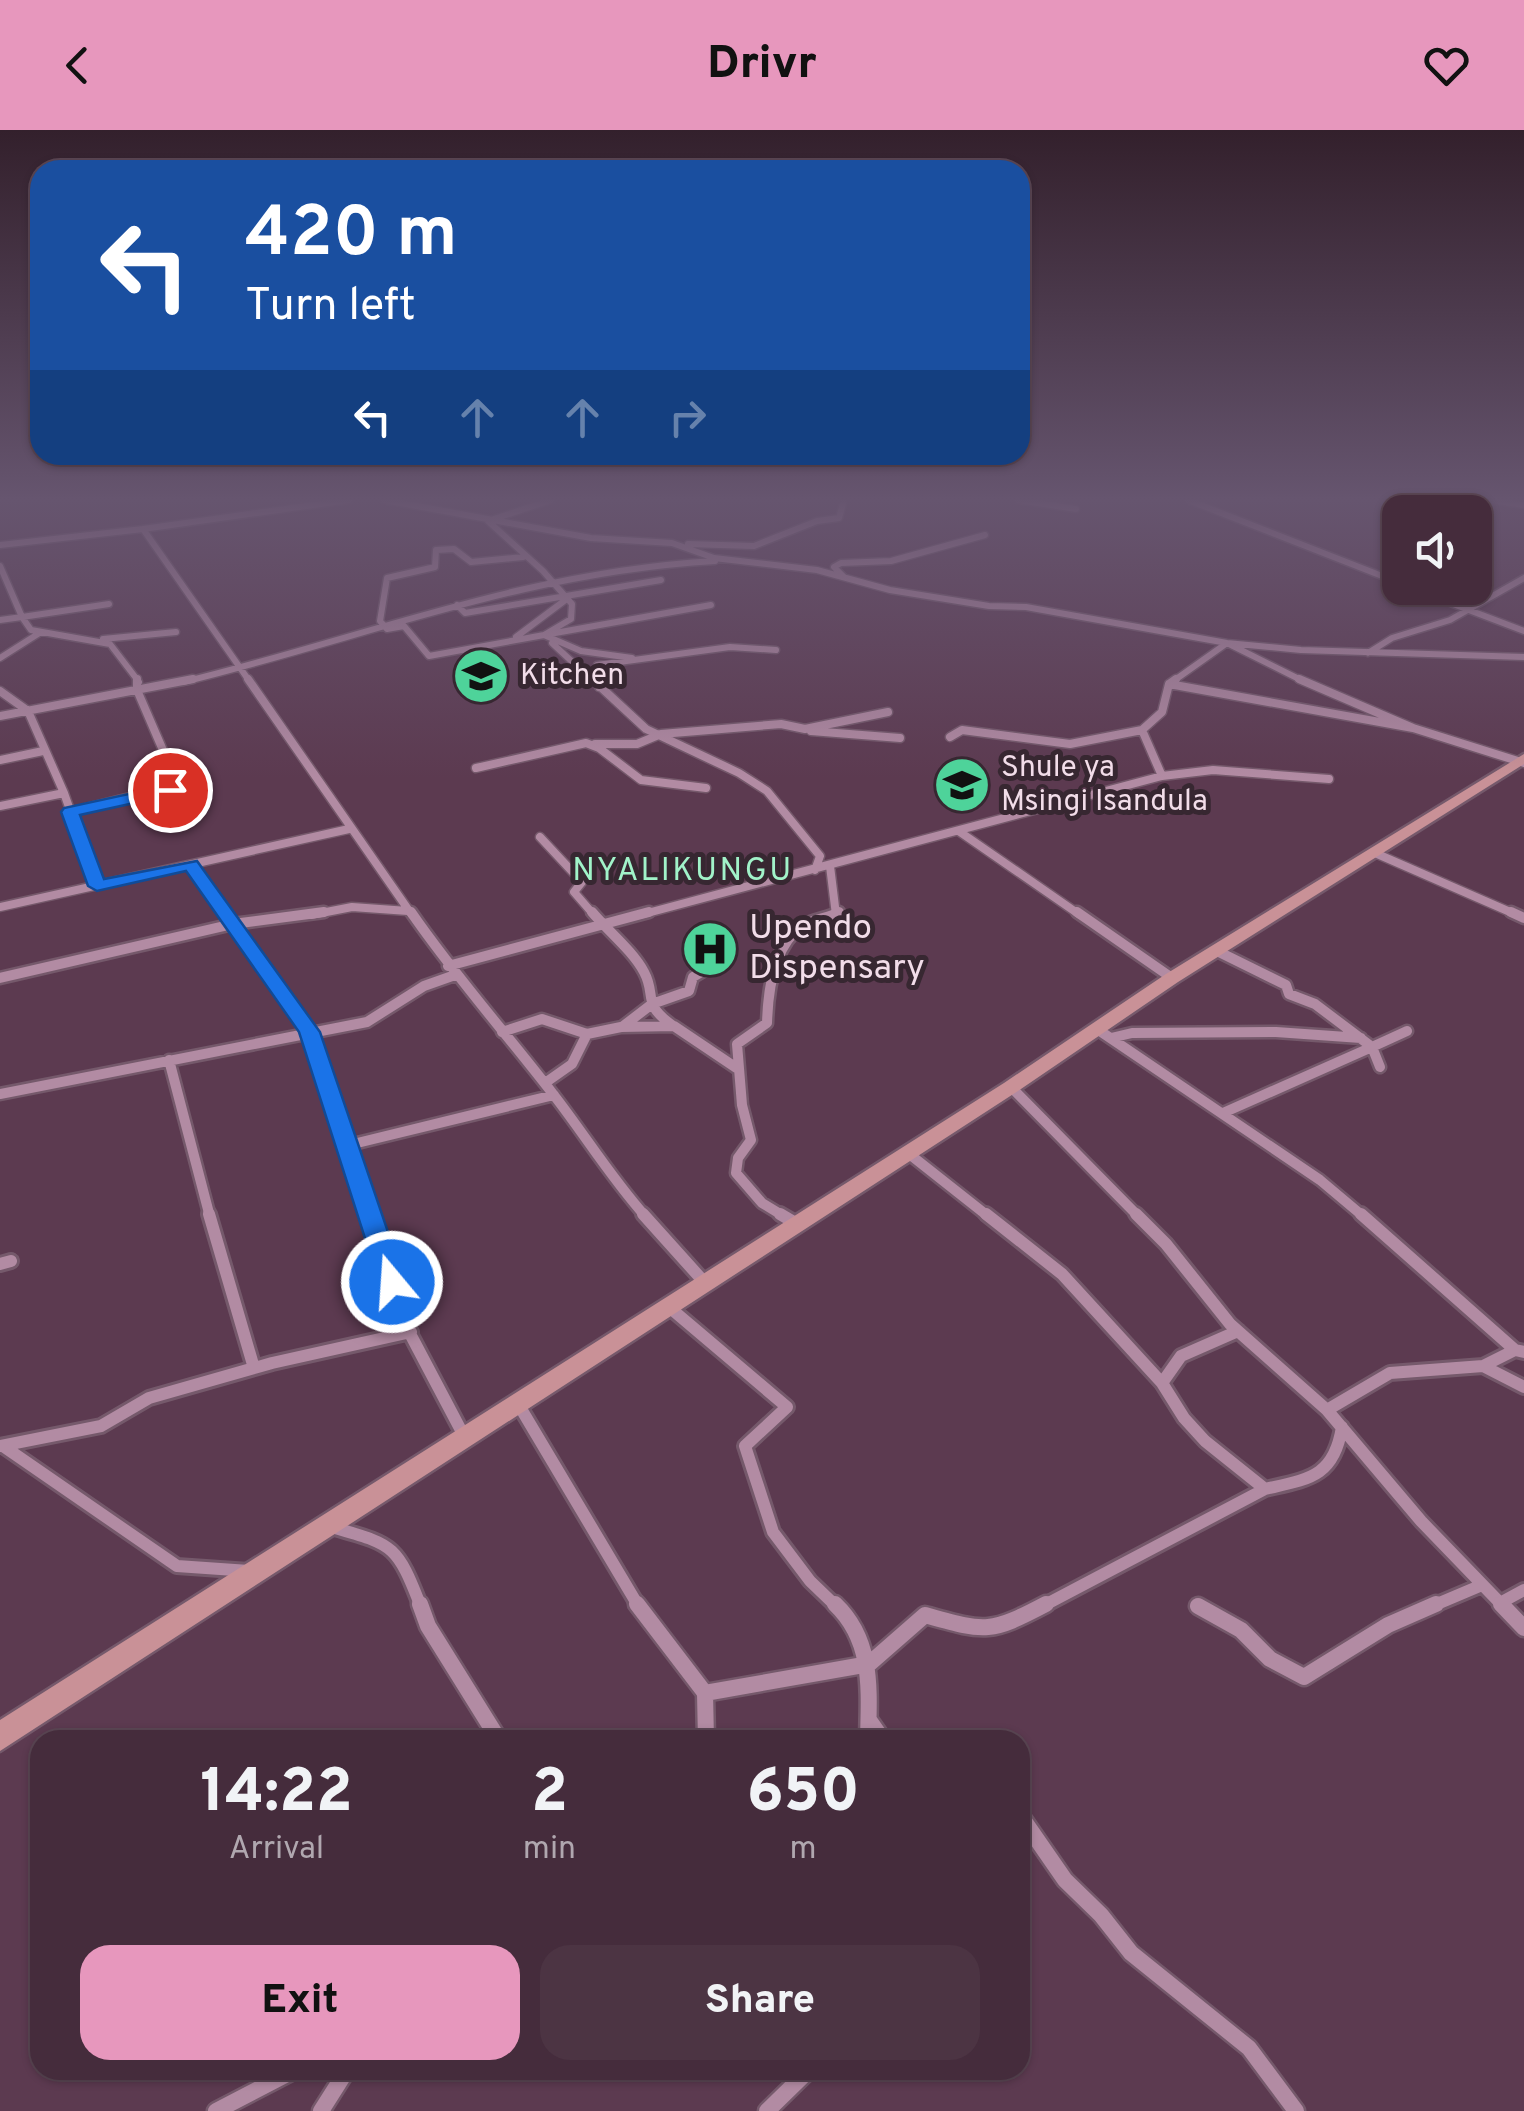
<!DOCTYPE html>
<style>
:root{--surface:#452c3c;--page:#4c3443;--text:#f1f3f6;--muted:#b0a7af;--line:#5d4856;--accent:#e797bd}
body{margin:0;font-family:Overpass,sans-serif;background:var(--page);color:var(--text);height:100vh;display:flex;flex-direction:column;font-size:38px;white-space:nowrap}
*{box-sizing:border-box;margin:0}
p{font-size:32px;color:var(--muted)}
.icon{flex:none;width:55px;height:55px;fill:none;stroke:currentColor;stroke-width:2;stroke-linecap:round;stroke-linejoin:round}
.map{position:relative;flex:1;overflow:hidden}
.side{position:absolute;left:30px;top:1600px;width:1000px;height:350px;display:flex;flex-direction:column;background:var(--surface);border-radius:30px;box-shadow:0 2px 8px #0004,0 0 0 2px var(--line)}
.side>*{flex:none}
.banner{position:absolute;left:30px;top:30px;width:1000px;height:305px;border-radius:30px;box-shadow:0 2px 8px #0004,0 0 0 2px var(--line);background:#1a4fa0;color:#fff;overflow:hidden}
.fabs{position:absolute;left:1382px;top:365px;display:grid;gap:20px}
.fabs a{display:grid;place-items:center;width:110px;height:110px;border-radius:20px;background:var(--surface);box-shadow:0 2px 8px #0004,0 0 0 2px var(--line);font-size:50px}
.pin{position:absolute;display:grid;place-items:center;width:85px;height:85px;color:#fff;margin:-42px;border:5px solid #fff;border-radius:50%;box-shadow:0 2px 10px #0007}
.me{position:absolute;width:110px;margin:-55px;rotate:342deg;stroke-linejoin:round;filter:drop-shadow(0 0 8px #0008)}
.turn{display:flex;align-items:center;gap:35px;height:210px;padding:0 50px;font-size:45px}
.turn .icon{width:130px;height:130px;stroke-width:2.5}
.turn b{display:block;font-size:70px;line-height:85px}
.lanes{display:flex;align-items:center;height:95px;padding:0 50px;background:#0003;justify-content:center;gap:50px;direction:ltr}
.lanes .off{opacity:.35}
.eta{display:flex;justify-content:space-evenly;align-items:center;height:170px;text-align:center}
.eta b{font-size:60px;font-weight:800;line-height:70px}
.action{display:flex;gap:20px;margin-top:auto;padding:20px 50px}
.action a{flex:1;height:115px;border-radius:30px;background:var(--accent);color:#111;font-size:40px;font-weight:800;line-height:115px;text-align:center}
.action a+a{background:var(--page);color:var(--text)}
header{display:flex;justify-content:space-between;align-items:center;height:130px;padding:0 50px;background:var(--accent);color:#111;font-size:45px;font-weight:800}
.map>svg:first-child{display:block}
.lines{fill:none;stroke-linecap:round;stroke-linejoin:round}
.minor-far4-casing{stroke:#75596b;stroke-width:9}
.minor-far3-casing{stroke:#75596b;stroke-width:11}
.minor-far2-casing{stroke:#75596b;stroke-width:15}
.minor-far1-casing{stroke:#75596b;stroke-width:18}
.minor-casing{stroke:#75596b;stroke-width:21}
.secondary-casing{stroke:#75596b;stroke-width:5}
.minor-far4{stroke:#b28ba3;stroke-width:6}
.minor-far3{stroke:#b28ba3;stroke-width:8}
.minor-far2{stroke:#b28ba3;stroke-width:10}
.minor-far1{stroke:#b28ba3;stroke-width:12}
.minor{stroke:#b28ba3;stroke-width:16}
.secondary{fill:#c99197;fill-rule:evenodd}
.wall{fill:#6f4c55}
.shaded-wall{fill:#5a3e45}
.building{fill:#815863;stroke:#5a3e45;stroke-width:2.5}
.route{fill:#1a73e8;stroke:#114b97;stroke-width:2.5}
.labels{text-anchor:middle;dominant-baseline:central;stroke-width:10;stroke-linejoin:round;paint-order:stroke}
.far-poi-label{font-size:30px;fill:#f2dde9;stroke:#372731;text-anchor:start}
.far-quarter-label{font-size:32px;letter-spacing:2.5px;fill:#a1f3c9;stroke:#372731}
.poi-label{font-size:35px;fill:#f2dde9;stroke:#372731;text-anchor:start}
</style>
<header><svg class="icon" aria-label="back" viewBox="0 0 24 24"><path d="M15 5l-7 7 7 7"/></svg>Drivr<svg class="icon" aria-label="heart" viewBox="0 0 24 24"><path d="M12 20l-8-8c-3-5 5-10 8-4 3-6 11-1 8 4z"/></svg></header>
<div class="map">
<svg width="1524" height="1981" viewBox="0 0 1524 1981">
<rect width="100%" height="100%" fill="#5c3a50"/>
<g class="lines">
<g class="minor-far4-casing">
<path id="minor-far4" d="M 384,370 L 591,408 L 672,413 L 714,428 L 817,440 L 890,460 L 989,476 L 1026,477 L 1227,513 L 1301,520 L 1524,527
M 551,370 L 488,391 L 543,441 L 572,474 L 571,489 L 544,505 L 711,475
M 1018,370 L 1076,379
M 1188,370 L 1400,453
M 1491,370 L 1524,375
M 143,399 L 349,370
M 688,414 L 754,416 L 817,391 L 839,388 L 844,370
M 0,415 L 143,399 L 250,552
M 523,427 L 471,432 L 454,419 L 436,420 L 435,437 L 387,448 L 380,491 L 387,499 L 404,496 L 429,526 L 544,505 L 581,521 L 632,528
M 0,436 L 22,487 L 0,490
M 844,447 L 834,437 L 841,433 L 891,431 L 985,405
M 1411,458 L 1524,501
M 109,474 L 22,487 L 31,500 L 110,514 L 139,552
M 457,475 L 465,483 L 661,450
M 516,507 L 568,468
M 103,509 L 176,502
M 552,513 L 594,552
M 1368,523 L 1392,508 L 1450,490 L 1524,448
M 0,528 L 41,502
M 183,552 C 367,507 523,442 715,431
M 611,552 L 597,535 L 730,517 L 776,520
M 1172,552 L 1227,513 L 1305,552"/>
</g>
<g class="minor-far3-casing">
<path id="minor-far3" d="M 248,549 L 412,785
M 592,549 L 646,599 L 739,643 L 767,661 L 820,726 L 815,740
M 1299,549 L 1413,598
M 1169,554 L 1413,598 L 1524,633
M 599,557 L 611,552 L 609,549
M 0,561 L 28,581 L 64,663 L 97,756
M 0,586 L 193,549
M 811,601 L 900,608
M 950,607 L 962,600 L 1070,614 L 1142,600
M 595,614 L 637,614 L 661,604 L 781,594 L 805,599 L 888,582
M 0,630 L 43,621
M 476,638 L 586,613 L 599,618 L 641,650 L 706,658
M 1162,646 L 1142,600 L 1162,582 L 1169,554 L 1176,549
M 0,676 L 64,663
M 70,682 L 178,655 L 137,560 L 137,549
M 960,702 L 1080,785
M 540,707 L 582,752 L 574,762 L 594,785
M 1375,723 L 1517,785
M 191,735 L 227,785
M 830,736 L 836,785
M 0,777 L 349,699
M 311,785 L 352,777 L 408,781
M 640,785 L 1162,646 L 1213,640 L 1329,649"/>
</g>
<g class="minor-far2-casing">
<path id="minor-far2" d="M 225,782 L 310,902 L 370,1087
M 411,782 C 455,846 506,903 553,964 C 585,1005 611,1048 646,1087
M 592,782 C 608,801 633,821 644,842 C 657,866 641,873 672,895
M 1077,782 L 1172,848
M 1511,782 L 1524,788
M 1217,821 L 1286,855 L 1289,864 L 1315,874 L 1372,917 L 1223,983
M 448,836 L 649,782
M 0,848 L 233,794 L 324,782
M 622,897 L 652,874 L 689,861 L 693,847 L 710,837
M 1097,899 L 1320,1050 L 1364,1087
M 502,902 L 542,889 L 587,904 L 621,897 L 674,896 L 738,939
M 1111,908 L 1132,903 L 1276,902 L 1361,908
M 169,930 L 210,1087
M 1380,937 L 1372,917 L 1407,901
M 545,953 L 572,934 L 587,904
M 1011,957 L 1139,1087
M 0,964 L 367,892 L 424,856 L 455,845
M 349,1015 L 554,965
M 908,1023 L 989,1087
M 785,1087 L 762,1073 L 736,1043 L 738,1028 L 751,1010 L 742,975 L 737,914 L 767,893 C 768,861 773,816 802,796 C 813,789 829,788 839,782"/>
</g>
<g class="minor-far1-casing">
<path id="minor-far1" d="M 209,1084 L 254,1238
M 369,1084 L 406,1196 L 464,1306
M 643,1084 L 705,1153
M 780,1084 L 797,1094
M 986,1084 L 1062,1144 L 1162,1253
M 1136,1084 L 1166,1114 L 1230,1194 L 1327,1280 L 1421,1391 L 1504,1477
M 1361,1084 L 1515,1220
M 0,1134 L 11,1131
M 669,1177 L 787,1277 L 745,1316 L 773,1402 L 810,1451 L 837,1477
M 1238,1201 L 1181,1226 L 1162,1253 L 1184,1288 L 1205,1311 L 1265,1359 C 1309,1349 1334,1347 1342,1297
M 1483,1236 L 1524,1257
M 517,1272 L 639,1477
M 1327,1280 L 1390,1243 L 1483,1236 L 1515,1220 L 1524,1222
M 0,1316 L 101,1296 L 149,1268 L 272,1233 L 411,1202
M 3,1316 L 177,1436 L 249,1441
M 328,1396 C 393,1415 396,1412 421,1477
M 1500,1473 L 1524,1460
M 1041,1477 L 1265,1359
M 1430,1477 L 1482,1455"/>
</g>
<g class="minor-casing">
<path id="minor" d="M 420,1474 L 428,1496 L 499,1610
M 637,1474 L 705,1563 L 706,1610
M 835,1474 C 874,1511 869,1561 868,1610
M 1501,1474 L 1524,1498
M 1198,1476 L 1241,1500 L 1270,1529 L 1304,1547 L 1388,1495 L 1436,1474
M 705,1563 L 869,1534 L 925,1485 C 986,1502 989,1504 1046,1474
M 869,1590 L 883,1610
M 1020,1685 L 1065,1750 L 1101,1785 L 1131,1823 L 1249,1918 L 1296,1981
M 216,1981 L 295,1940
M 321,1981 L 347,1940
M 767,1981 L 809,1940"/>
</g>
<g class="secondary-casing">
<path id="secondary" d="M 1524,624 L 1524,634 L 1178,852 L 1018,961 L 0,1621 L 0,1590 L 1004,953 L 1166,844 Z"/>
</g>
<use href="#minor-far4" class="minor-far4"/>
<use href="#minor-far3" class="minor-far3"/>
<use href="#minor-far2" class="minor-far2"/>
<use href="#minor-far1" class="minor-far1"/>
<use href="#minor" class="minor"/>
<use href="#secondary" class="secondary"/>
</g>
<path class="wall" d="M 696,807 L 724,822 L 708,827 L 697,816 Z"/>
<path class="shaded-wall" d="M 724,814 L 724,822 L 708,827 L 708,818 Z"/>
<path class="building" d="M 712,802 L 724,814 L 708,818 L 696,807 Z"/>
<linearGradient id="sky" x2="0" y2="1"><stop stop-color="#33202c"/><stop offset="0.57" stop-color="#66556f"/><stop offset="1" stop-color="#66556f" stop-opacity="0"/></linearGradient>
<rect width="1524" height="648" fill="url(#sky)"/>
<path class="route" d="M 170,655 L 175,657 L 175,664 L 80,685 L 104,749 L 197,731 L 320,902 L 405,1152 L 401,1159 L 383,1159 L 379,1152 L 299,902 L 186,741 L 97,761 L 88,756 L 61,682 L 64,678 Z"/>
<defs>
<g id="school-disc" transform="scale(2.875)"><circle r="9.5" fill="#4ed39a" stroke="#372731"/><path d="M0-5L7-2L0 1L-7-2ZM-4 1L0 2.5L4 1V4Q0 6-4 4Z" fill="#111"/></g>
<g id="hospital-disc" transform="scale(2.875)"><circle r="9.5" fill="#4ed39a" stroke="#372731"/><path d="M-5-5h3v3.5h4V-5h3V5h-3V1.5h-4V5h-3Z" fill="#111"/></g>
</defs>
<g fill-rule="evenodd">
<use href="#school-disc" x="481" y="546"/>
<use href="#school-disc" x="962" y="655"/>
<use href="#hospital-disc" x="710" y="819"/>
</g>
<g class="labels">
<g class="far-poi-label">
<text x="520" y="546">Kitchen</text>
<text x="1001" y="638">Shule ya<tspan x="1001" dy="34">Msingi Isandula</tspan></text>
</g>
<g class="far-quarter-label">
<text x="683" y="742">NYALIKUNGU</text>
</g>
<g class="poi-label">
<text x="749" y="799">Upendo<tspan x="749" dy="40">Dispensary</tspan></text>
</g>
</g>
</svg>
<div class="fabs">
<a><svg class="icon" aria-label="sound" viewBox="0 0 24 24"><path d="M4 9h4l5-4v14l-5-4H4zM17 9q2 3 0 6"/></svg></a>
</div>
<div class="pin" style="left:170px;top:660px;background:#d93025"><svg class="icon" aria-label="arrive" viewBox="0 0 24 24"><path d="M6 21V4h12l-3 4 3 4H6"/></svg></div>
<svg class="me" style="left:392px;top:1152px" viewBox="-20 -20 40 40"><circle r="17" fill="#1a73e8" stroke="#fff" stroke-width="3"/><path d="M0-11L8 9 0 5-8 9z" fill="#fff"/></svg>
<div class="banner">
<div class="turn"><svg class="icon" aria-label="left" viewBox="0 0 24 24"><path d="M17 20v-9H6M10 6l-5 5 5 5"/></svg><div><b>420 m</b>Turn left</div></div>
<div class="lanes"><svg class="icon" aria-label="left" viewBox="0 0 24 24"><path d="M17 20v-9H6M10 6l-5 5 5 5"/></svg><svg class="icon off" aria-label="ahead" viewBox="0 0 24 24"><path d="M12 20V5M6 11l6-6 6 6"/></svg><svg class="icon off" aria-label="ahead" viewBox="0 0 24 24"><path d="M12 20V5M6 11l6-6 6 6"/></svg><svg class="icon off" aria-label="right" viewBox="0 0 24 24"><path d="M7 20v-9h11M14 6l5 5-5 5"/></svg></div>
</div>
<section class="side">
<div class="eta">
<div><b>14:22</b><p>Arrival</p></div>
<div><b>2</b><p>min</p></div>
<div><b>650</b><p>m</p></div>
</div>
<div class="action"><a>Exit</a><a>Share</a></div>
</section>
</div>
